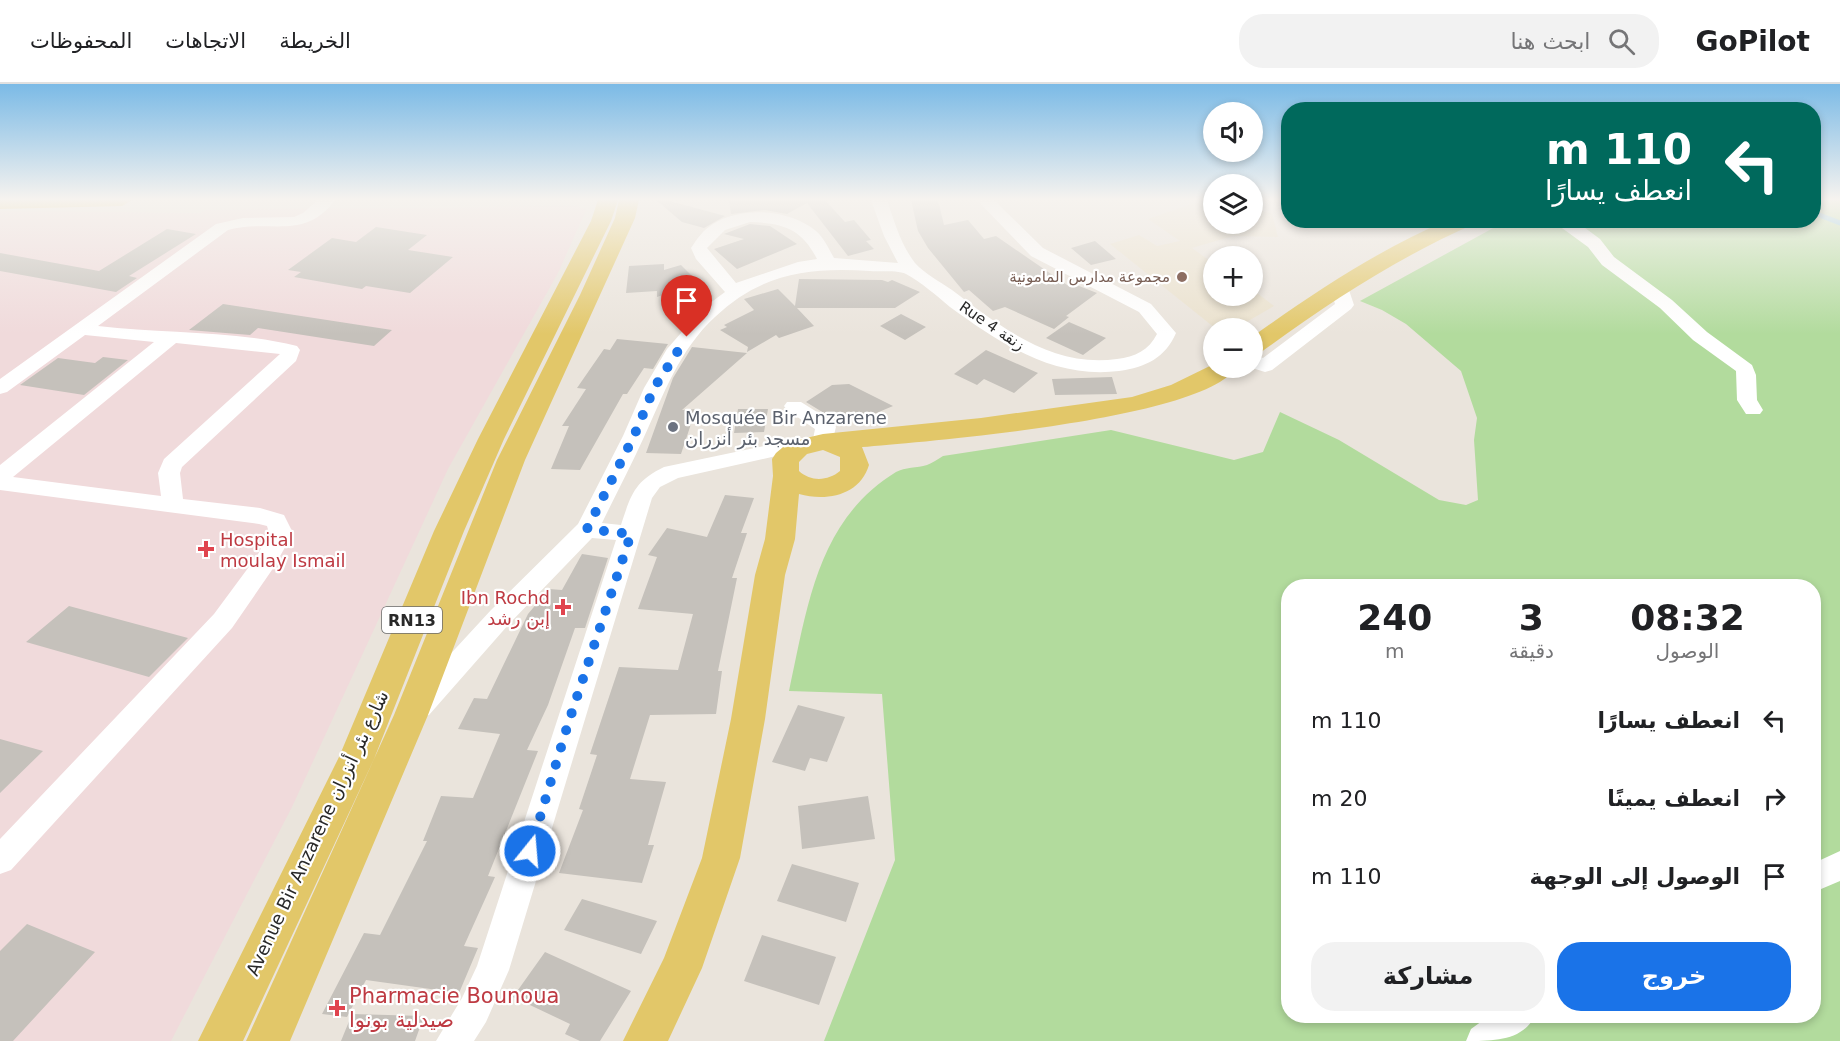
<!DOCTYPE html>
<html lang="ar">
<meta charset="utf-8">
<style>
:root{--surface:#fff;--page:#f2f2f2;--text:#202124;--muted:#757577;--line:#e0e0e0;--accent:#1a73e8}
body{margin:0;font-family:"DejaVu Sans","Noto Sans Arabic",sans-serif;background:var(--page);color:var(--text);direction:rtl;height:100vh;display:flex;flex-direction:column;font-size:22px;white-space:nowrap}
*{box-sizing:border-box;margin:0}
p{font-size:20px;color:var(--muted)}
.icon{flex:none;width:33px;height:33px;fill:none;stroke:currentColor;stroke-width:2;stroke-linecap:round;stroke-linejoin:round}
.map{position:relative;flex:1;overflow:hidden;direction:ltr}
.sheet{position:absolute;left:1281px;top:495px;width:540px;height:444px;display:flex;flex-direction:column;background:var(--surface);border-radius:24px;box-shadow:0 3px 9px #0003;direction:rtl}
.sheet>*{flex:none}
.guide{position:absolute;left:1281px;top:18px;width:540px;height:126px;border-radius:24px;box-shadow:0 3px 9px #0003;direction:rtl;background:#00695c;color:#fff;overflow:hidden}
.buttons{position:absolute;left:1203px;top:18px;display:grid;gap:12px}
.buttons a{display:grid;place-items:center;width:60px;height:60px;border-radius:50%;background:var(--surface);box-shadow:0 3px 9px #0003;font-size:30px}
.pin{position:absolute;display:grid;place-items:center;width:51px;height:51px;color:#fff;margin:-62px -26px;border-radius:50% 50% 50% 0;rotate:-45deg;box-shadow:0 0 6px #0007}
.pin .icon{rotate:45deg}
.me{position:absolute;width:66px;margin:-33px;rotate:17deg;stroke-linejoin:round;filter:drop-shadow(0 0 4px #0008)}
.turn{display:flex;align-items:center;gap:21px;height:126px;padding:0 30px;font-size:27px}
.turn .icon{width:78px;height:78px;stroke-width:2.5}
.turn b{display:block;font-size:42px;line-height:51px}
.eta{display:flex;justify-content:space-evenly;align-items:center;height:102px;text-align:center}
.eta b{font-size:36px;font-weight:700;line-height:42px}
.button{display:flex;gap:12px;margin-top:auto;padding:12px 30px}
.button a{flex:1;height:69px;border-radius:24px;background:var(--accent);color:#fff;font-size:24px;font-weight:700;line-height:69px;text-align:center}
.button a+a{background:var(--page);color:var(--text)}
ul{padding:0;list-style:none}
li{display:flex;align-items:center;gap:18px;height:78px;padding:0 30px}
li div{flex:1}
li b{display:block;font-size:22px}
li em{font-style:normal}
header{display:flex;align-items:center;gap:36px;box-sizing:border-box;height:84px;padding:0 30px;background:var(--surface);border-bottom:2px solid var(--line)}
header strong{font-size:28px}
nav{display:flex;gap:33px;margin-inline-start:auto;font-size:21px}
.search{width:420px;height:54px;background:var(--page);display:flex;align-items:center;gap:15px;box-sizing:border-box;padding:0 21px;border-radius:24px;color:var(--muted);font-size:22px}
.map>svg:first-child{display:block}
.education{fill:#eae1cd}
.medical{fill:#f0dadb}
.green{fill:#b2db9d;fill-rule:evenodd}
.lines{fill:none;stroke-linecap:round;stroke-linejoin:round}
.stream{stroke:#79c4e2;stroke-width:5}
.building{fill:#c5c1bb}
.minor{fill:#fff;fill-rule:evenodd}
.major{fill:#e2c769;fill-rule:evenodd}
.route{stroke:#1a73e8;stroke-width:10;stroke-dasharray:0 18}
.education-dot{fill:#8d6e63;stroke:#fff;stroke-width:2}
.worship-dot{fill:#6b7280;stroke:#fff;stroke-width:2}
.health-dot{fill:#e0444e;stroke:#fff;stroke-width:2}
.labels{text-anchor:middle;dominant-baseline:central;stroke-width:4.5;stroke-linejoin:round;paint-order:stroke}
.far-education-label{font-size:15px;fill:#785e54;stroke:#fff;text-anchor:end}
.far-street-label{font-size:15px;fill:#292929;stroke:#fff}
.shield{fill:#fff;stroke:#696969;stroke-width:1.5}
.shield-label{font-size:16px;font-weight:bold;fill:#292929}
.worship-label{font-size:18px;fill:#5b616d;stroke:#fff;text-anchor:start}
.health-label{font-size:18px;fill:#be3a42;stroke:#fff;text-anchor:start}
.street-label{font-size:18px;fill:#292929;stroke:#fff}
.near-health-label{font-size:21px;fill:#be3a42;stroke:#fff;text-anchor:start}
</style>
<header>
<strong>GoPilot</strong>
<div class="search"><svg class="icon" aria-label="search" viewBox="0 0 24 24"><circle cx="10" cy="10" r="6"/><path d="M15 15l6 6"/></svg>ابحث هنا</div>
<nav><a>الخريطة</a><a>الاتجاهات</a><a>المحفوظات</a></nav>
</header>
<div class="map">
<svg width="1840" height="957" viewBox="0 0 1840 957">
<rect width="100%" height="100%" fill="#eae4dc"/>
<path class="education" d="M 1203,116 L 1213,116 L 1214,140 L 1252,140 L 1253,124 L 1272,130 L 1278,153 L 1233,152 L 1192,164 L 1213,179 L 1214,212 L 1252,212 L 1253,206 L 1274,222 L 1236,244 L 1215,244 L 1110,160 L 1139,151 L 1157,162 L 1180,157 L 1148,135 Z"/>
<path class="medical" d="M 577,122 L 586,126 L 558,189 L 448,385 L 292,723 L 171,957 L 0,957 L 0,127 L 200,129 L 206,126 Z"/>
<path class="green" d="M 1814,116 L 1840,116 L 1840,957 L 824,957 L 895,776 L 882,610 L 789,607 C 807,525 817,436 896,388 C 905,383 917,384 927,381 C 932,379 938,375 943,372 L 1111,346 L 1234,376 L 1263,368 L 1280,328 L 1339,356 L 1439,416 L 1466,421 L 1478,416 L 1474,356 L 1477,334 L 1461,287 L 1406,240 L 1382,226 L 1360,217 L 1506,137 L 1814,136 ZM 1288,502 L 1814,502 L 1814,932 L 1288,932 Z"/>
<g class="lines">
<path class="stream" d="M 1814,129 L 1840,139"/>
</g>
<path class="building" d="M 656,116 L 666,116 L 725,132 L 704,144 L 682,138 Z
M 729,116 L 825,116 L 845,138 L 854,136 L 871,156 L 866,157 L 874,165 L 848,172 L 807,119 L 787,130 L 765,126 L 731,130 Z
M 911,116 L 938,116 L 944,141 L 968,136 L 984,155 L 996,152 L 1070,203 L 1074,200 L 1097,209 L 1066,232 L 1069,233 L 1054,245 L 1005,223 L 993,227 L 969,206 L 964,208 L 928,164 L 918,147 Z
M 750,140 L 770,142 L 797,160 L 737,185 L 714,165 L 744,155 L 724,150 Z
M 376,143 L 427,151 L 408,166 L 453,173 L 410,209 L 366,202 L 362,205 L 294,193 L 301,188 L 288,186 L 332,154 L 356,158 Z
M 167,145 L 196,150 L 129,192 L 137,194 L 116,208 L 0,187 L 0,169 L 99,187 Z
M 1095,157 L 1116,175 L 1091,181 L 1071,164 Z
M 664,180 L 664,186 L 681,181 L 698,198 L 657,213 L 657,207 L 626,209 L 629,182 Z
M 799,195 L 882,196 L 888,198 L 892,196 L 920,208 L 895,224 L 797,224 L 814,242 L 779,254 L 776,251 L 747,268 L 748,263 L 720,246 L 727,243 L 724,241 L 754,226 L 744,215 L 778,205 L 795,222 Z
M 223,220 L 392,246 L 374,262 L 258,244 L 250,251 L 189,246 Z
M 901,230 L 926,243 L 905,256 L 880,242 Z
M 1069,238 L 1106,254 L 1083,271 L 1046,254 Z
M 617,255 L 668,260 L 653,285 L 644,284 L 627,310 L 623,310 L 580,386 L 551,385 L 569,342 L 562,342 L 586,305 L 577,304 L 604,265 L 610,266 Z
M 692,263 L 747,269 L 682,326 L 696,325 L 681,370 L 646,369 L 673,294 Z
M 986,266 L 1038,289 L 1014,309 L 984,295 L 977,301 L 954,290 Z
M 103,273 L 128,276 L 84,311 L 20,301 L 58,274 L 95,279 Z
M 1112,293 L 1117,310 L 1055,311 L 1052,295 Z
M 849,300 L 893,322 L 867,333 L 844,333 L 837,337 L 806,318 L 832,301 Z
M 738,325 L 768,325 L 764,348 L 734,349 Z
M 725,411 L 754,414 L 741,449 L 747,449 L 732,494 L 737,494 L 718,587 L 722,587 L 716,630 L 650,631 L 630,695 L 666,698 L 648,761 L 654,761 L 642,799 L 559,789 L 583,726 L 579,725 L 597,671 L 590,670 L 619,583 L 678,586 L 693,530 L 638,525 L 657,473 L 648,471 L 667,444 L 707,453 Z
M 582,470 L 608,474 L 585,544 L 575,544 L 548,621 L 527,666 L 538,667 L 488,792 L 495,793 L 464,862 L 478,864 L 459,909 L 366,896 L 347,933 L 322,930 L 364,849 L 380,851 L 427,757 L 423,757 L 441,712 L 473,714 L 500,650 L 458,645 L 474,614 L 487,615 L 528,530 L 549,505 L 562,506 Z
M 69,522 L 188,554 L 149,593 L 26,558 Z
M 798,621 L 845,633 L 827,678 L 810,674 L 805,687 L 772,678 Z
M 0,655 L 43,667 L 0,709 Z
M 868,712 L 875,755 L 802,765 L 798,722 Z
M 792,780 L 859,799 L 846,838 L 777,817 Z
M 582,815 L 657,837 L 641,870 L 564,846 Z
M 27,840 L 95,868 L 13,957 L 0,957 L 0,867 Z
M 762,851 L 836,873 L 819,921 L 744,897 Z
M 545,868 L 631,907 L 600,957 L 580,957 L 565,950 L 570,940 L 513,913 Z
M 352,930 L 424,932 L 415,957 L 341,957 Z"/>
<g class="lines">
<path class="minor" d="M 318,116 L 335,116 C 304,158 269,134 228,146 L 98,242 C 163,250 232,246 297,262 L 300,266 L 296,277 L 182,383 L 180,389 L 183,415 L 260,424 L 284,431 L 293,449 L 274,483 L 232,544 L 11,786 L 0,790 L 0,755 L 214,530 L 257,472 L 269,449 L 267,442 L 259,440 L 0,406 L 0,381 L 154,258 L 85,251 L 7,308 L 0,310 L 0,295 L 216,140 L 243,134 L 294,133 L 303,129 ZM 176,259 L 280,270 L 164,375 L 158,389 L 161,412 L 13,393 Z
M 871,116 L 887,116 C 894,137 901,161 915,179 C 925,190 939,197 952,206 C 1001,243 1052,284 1117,275 C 1135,273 1149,266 1157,250 L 1139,228 L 1031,172 L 977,116 L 994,116 L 1043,164 L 1151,220 L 1176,249 C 1165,274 1146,283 1119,287 C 1054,295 1001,260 950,223 C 937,212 921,198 906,190 C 898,186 880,188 870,187 C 810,183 761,189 715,233 C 679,266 664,310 644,353 C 631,382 616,410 602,439 L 621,441 C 631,410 635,397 664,383 L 807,353 L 813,355 L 815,345 L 787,326 L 784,322 L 787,318 L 801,318 L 833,338 L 836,343 L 831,363 L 816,363 L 678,394 L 660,403 L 652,414 L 509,886 L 486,938 L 474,957 L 436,957 L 462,914 L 477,882 L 616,456 L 592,454 L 509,540 L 429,631 L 419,634 L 409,631 L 405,623 L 409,615 L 491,526 L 578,440 L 623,352 L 644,304 L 667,265 L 702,225 L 725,208 L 696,175 L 691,164 C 697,155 703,146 713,140 C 742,122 789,125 816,147 C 824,154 829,165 834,174 L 898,179 L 884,152 ZM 750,138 C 784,139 802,145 817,175 L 798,178 L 736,199 L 707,164 L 725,146 Z
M 1551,136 L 1577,138 L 1600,155 L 1614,173 L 1672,216 L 1707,248 L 1752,281 L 1756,291 L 1757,316 L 1763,326 L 1760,330 L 1746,330 L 1737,316 L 1736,287 L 1693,256 L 1660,224 L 1602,181 L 1588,163 Z
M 1339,198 L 1348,203 L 1354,221 L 1351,225 L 1272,286 L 1265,288 L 1252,284 L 1252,270 L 1263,274 L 1335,220 L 1330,203 Z
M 1840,767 L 1840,797 L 1814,808 L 1814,779 Z
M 1489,932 L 1535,932 C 1522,957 1494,957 1466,957 L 1471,945 Z"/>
<path class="major" d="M 0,116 L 132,116 L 122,122 L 0,125 Z
M 598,116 L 618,116 L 611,137 L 504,355 L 464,447 L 374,675 L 243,957 L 198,957 L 339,673 L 434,447 L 478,355 L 591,137 Z
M 619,116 L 639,116 L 635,134 L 525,376 L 428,631 L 290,957 L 246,957 L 394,631 L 497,376 L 580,211 L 615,134 Z
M 1448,136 L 1477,136 L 1474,140 C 1397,174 1328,219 1260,269 L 1252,271 L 1252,253 C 1315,208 1378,166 1448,136 Z
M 1214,280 L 1214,284 L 1236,284 C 1200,336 930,357 862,363 L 869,381 C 860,411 827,418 799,410 L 795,455 L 785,491 L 765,635 L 740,774 L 702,884 L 668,957 L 623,957 L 664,874 L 702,774 L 731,635 L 755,491 L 765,455 L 773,392 L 772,375 L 776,369 L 789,358 L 823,350 L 981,334 L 1132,313 L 1171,301 ZM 823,366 L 840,373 L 840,387 C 828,397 811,398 799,387 L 799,378 L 807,370 Z"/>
</g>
<linearGradient id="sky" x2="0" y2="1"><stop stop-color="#7bbae6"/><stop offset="0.46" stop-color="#f6f3ef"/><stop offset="1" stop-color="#f6f3ef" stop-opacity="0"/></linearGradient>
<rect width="1840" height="250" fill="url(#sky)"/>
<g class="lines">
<path class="route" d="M 530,767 L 568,640 L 631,450 L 587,445 L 634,352 L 654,304 L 687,253"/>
</g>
<circle class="education-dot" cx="1182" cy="193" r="6"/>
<circle class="worship-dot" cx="673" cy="343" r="6"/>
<g class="health-dot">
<path d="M203 456h6v6h6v6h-6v6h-6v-6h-6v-6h6z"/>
<path d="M560 514h6v6h6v6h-6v6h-6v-6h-6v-6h6z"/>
<path d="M334 915h6v6h6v6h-6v6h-6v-6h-6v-6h6z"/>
</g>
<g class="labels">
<g class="far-education-label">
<text x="1170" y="193">مجموعة مدارس المامونية</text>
</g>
<g class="far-street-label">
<text transform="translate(992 242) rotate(34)">Rue 4 زنقة</text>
</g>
<rect class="shield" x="382" y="523" width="60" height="26" rx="4.5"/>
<g class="shield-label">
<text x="412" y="536">RN13</text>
</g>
<g class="worship-label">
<text x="685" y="333">Mosquée Bir Anzarene<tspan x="685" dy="21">مسجد بئر أنزران</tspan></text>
</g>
<g class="health-label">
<text x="220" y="455">Hospital<tspan x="220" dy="21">moulay Ismail</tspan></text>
<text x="550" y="513" text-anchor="end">Ibn Rochd<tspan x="550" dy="21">إبن رشد</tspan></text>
</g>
<g class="street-label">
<text transform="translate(317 749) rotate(-65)">Avenue Bir Anzarene شارع بئر أنزران</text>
</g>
<g class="near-health-label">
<text x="349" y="912">Pharmacie Bounoua<tspan x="349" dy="24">صيدلية بونوا</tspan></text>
</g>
</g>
</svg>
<div class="buttons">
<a><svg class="icon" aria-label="sound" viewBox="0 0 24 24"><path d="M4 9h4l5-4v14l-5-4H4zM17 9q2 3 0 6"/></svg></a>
<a><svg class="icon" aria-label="layers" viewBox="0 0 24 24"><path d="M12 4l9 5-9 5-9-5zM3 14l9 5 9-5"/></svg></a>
<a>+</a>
<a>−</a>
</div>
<div class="pin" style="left:687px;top:253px;background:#d93025"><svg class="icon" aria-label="arrive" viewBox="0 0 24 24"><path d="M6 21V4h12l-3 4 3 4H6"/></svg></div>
<svg class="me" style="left:530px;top:767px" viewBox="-20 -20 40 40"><circle r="17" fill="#1a73e8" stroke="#fff" stroke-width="3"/><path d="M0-11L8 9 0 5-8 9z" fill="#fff"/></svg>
<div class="guide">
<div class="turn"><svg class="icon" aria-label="left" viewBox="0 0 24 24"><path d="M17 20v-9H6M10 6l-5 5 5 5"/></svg><div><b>110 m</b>انعطف يسارًا</div></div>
</div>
<section class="sheet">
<div class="eta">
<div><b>08:32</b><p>الوصول</p></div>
<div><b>3</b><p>دقيقة</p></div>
<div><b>240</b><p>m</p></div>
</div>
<ul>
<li><svg class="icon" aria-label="left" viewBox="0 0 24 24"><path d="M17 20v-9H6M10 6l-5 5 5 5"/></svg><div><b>انعطف يسارًا</b></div><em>110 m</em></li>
<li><svg class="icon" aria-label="right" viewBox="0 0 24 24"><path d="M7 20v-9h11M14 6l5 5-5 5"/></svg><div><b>انعطف يمينًا</b></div><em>20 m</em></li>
<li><svg class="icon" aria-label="arrive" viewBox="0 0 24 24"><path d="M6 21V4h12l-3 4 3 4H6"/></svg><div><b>الوصول إلى الوجهة</b></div><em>110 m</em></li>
</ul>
<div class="button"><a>خروج</a><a>مشاركة</a></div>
</section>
</div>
